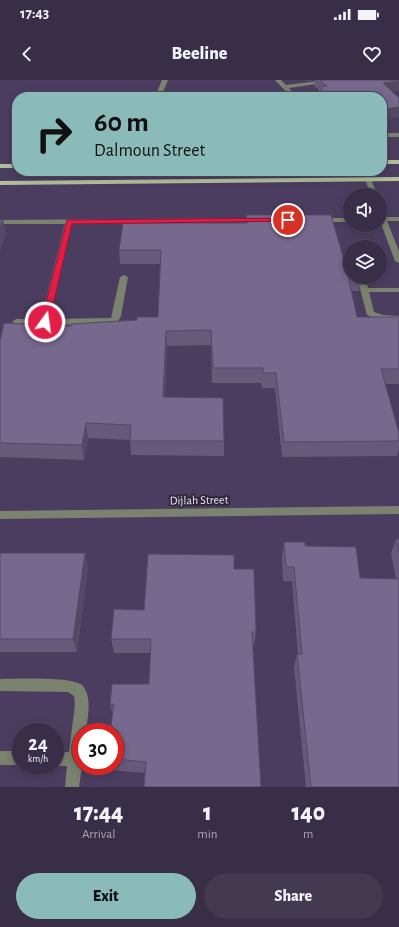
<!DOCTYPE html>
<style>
:root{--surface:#382e48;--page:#433a52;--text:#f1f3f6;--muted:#aba8b4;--line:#524a60;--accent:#8bbbb9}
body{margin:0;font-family:"Alegreya Sans",sans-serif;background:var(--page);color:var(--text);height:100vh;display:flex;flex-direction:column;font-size:15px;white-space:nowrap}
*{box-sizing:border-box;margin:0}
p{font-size:13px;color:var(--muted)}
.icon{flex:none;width:22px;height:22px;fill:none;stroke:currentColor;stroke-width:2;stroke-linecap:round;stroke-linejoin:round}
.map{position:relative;height:707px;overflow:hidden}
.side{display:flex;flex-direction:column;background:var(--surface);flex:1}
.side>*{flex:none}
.guide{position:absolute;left:12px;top:12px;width:375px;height:84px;border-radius:16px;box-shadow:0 2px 10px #0003,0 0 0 1px var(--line);background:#8bbbb9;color:#111;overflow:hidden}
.buttons{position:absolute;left:343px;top:108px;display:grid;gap:8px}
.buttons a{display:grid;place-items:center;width:44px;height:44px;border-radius:50%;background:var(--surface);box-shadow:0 2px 10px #0003,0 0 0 1px var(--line);font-size:20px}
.speed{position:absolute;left:12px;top:643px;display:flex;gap:8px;font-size:20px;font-weight:700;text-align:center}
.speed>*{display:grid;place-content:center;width:52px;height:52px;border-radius:50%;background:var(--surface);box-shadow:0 2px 10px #0003,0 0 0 1px var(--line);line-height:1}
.speed small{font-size:10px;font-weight:400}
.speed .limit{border:6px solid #d22;background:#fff;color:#111}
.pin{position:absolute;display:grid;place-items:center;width:34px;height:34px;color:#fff;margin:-17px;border:2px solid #fff;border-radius:50%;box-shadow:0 1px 4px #0007}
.me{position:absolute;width:44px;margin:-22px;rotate:14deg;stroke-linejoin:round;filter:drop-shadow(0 0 3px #0008)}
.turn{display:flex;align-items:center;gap:14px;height:84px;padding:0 16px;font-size:18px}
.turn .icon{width:52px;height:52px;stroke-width:2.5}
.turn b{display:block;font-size:28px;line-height:34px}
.eta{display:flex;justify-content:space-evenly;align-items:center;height:68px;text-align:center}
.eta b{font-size:24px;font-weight:800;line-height:28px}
.button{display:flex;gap:8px;margin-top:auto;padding:8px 16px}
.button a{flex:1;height:46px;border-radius:24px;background:var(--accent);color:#111;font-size:16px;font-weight:800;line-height:46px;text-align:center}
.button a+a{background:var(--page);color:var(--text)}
.status{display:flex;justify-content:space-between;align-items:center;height:28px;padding:0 20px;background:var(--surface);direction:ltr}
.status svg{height:11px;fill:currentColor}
header{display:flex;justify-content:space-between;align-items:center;height:52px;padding:0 16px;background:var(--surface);font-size:18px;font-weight:800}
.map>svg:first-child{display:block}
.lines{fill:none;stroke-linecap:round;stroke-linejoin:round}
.minor{fill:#7c8270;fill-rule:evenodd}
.major{fill:#b2be99;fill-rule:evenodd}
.wall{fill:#66597a}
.shaded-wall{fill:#534963}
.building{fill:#77688e;stroke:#534963}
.route{fill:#e11d48;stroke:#92132f}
.labels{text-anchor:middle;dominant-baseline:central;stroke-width:4;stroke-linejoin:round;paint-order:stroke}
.street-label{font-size:12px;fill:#eee5fb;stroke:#2e2838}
</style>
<div class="status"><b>17:43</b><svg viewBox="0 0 49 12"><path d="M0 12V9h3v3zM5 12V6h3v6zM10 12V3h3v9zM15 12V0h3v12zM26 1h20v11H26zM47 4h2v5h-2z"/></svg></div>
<header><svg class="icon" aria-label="back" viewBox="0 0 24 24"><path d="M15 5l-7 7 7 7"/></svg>Beeline<svg class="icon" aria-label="heart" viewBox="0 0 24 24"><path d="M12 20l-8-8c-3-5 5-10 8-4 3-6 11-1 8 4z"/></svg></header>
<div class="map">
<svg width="399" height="707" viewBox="0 0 399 707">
<rect width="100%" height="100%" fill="#4b3d60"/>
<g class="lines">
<path class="minor" d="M 162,0 L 168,0 L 161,17 L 155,17 Z
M 275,0 L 281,0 L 286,5 L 328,0 L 344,0 L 289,8 L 297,17 L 291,17 Z
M 382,53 L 399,53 L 399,57 L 382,57 Z
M 368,97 L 371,99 L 377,115 L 371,115 L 365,99 Z
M 380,129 L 383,129 L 386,137 L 399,137 L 399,141 L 387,141 L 399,171 L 399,183 L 395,181 L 380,141 Z
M 258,138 L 261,138 L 261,142 L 72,144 L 50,239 L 111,238 L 120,197 L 124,195 L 128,197 L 121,236 L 117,243 L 114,244 C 100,244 17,247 12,242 L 16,239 L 41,239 L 65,144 L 0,144 L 0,140 Z
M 317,138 L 350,138 L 350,142 L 317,142 Z
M 357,197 L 365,197 L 368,208 L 399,208 L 399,212 L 369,212 L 374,232 L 383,235 L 399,236 L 399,242 L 382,241 L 367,235 Z
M 399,426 L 399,434 L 0,439 L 0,431 Z
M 0,599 C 16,599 74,596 83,606 C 93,619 87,638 86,652 L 81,652 L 82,686 L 79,707 L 65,707 L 67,686 L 55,686 L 55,672 L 69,672 L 75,624 L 74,616 L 68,612 L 0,611 Z
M 0,671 L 21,671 L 21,685 L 0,685 Z"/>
<path class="major" d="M 382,80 L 399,80 L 399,84 L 382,84 Z
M 0,84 L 17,84 L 17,88 L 0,88 Z
M 399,97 L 399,101 L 0,105 L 0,101 Z"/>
</g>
<path class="wall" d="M 307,0 L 399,0 L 392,12 L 382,17 L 318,17 L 319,10 L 314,6 L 315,0 L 308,1 Z
M 246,135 L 343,176 L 350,176 L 350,197 L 362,197 L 359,211 L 351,211 L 357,237 L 399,237 L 399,304 L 385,304 L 399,353 L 399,369 L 397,376 L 282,377 L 275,308 L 262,308 L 261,303 L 212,303 L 211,265 L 167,266 L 165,317 L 224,361 L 224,376 L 131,375 L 130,360 L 88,358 L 84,380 L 0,377 L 0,261 L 71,246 L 137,240 L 158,237 L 160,184 L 120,184 L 119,170 L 245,143 Z
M 396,459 L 399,459 L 399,707 L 306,707 L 294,587 L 297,574 L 298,574 L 292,501 L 283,501 L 282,477 L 284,462 L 305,466 L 360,498 L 396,499 L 391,474 Z
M 0,473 L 85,473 L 88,487 L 77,572 L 0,572 Z
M 234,489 L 256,552 L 254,566 L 253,566 L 145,693 L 109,690 L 108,686 L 115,686 L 115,652 L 113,635 L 110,624 L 149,604 L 151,573 L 114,573 L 111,559 L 144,530 Z"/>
<path class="shaded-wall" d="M 399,1 L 399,11 L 381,13 L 383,3 Z
M 399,27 L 399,37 L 382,40 L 382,30 Z
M 3,140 L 6,154 L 0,172 L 0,148 Z
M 166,251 L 167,266 L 164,332 L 163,317 Z
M 86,343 L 88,358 L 84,380 L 82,365 Z
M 85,473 L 88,487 L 77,572 L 73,559 Z"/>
<path class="building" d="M 320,0 L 399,0 L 399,1 L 383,3 L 399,18 L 399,27 L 382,30 L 382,17 L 330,17 L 319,7 L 327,6 Z
M 246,135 L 331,135 L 343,176 L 350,176 L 350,196 L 348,196 L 357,237 L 399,237 L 399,289 L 381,289 L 399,353 L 399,361 L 284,362 L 276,293 L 263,293 L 263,288 L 213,288 L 211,250 L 166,251 L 163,317 L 223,318 L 224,361 L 130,361 L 131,345 L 86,343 L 82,365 L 0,363 L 0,261 L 4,243 L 71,246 L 71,244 L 137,240 L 137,237 L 158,237 L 161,170 L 119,170 L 123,143 L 247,143 Z
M 0,140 L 3,140 L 0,148 Z
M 396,459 L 399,459 L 399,473 Z
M 284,462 L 305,462 L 305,466 L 356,467 L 360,498 L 399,499 L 399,707 L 311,707 L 297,574 L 302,574 L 294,487 L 286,487 Z
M 0,473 L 85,473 L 73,559 L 0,559 Z
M 148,474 L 234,475 L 234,489 L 254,489 L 256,552 L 252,552 L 261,707 L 144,707 L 146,682 L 115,679 L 115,652 L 110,652 L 114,624 L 110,624 L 112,604 L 149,604 L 151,559 L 111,559 L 114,529 L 144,530 Z"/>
<path class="route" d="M 288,138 L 290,139 L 290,141 L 72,144 L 49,242 L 45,245 L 41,242 L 67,140 Z"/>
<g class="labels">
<g class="street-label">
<text transform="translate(199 420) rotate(-1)">Dijlah Street</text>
</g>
</g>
</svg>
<div class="buttons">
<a><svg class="icon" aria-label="sound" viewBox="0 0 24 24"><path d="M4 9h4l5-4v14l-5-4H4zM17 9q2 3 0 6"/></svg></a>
<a><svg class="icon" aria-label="layers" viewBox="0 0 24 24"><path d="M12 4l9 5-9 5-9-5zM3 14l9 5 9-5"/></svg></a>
</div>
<div class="speed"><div>24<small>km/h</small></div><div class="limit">30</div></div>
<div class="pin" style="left:288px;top:140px;background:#d93025"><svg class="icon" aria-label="arrive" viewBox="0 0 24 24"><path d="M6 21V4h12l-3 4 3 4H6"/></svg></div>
<svg class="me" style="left:45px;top:242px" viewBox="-20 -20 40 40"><circle r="17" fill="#e11d48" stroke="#fff" stroke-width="3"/><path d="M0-11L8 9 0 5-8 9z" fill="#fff"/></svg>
<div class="guide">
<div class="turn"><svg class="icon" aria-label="right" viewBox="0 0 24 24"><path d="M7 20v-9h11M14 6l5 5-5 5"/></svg><div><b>60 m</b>Dalmoun Street</div></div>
</div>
</div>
<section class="side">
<div class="eta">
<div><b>17:44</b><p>Arrival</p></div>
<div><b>1</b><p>min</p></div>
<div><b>140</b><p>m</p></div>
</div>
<div class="button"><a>Exit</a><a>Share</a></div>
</section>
